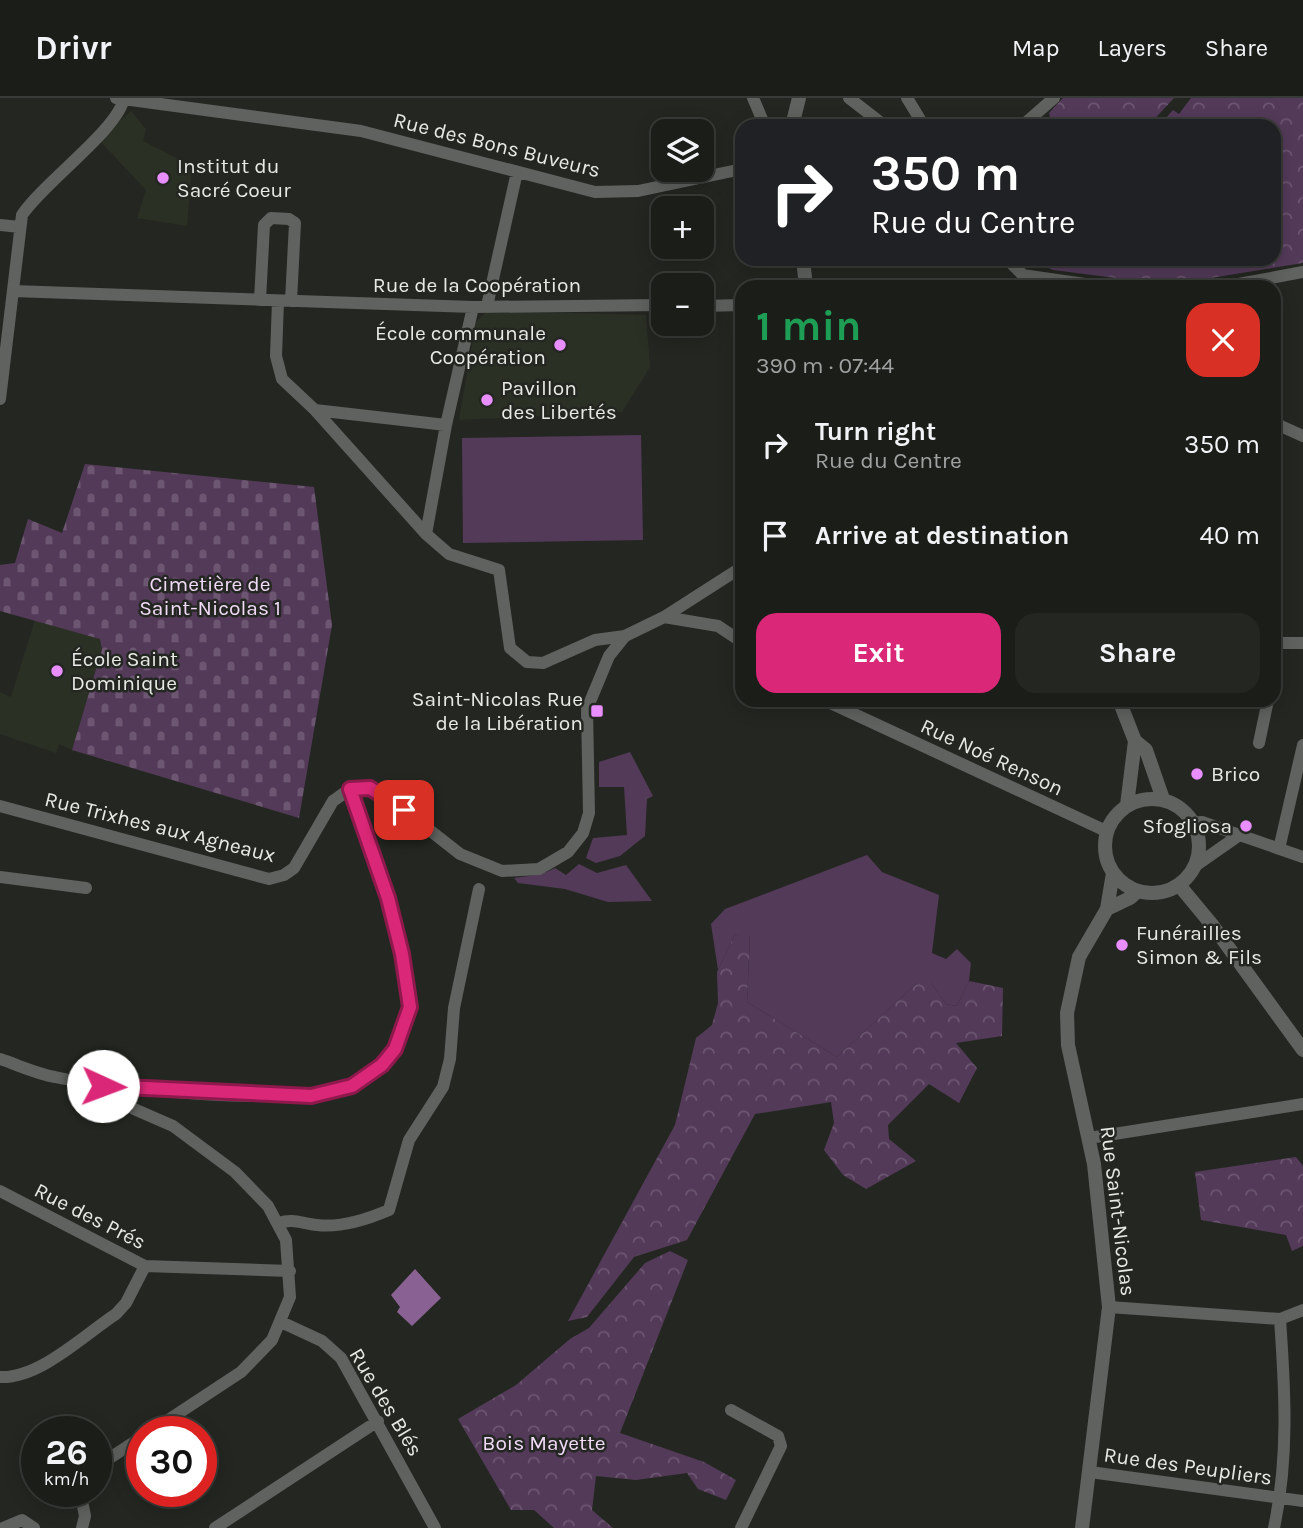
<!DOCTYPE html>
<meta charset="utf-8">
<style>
:root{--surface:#1b1d19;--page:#242622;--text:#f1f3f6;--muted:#a0a2a2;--line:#393b38;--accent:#db2777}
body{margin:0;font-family:Karla,sans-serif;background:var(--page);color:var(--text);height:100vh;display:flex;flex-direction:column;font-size:26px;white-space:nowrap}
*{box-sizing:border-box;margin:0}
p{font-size:23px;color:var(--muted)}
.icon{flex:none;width:38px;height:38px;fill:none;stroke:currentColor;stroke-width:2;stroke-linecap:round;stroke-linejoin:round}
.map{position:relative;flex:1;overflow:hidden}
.details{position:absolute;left:735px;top:182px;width:546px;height:427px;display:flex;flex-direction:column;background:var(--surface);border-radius:21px;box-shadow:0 4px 18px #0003,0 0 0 2px var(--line)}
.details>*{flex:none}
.banner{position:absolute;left:735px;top:21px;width:546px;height:147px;border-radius:21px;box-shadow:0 4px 18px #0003,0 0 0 2px var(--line);background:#202124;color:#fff;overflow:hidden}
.fabs{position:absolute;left:651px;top:21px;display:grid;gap:14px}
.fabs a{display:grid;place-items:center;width:63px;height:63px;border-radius:14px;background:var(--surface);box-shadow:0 4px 18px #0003,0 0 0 2px var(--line);font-size:35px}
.speed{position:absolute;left:21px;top:1318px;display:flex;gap:14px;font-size:35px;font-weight:700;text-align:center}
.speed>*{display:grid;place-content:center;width:91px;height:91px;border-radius:50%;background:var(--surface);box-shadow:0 4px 18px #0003,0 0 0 2px var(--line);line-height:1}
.speed small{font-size:18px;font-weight:400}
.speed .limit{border:10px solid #d22;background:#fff;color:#111}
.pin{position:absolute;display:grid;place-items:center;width:60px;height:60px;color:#fff;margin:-30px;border-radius:14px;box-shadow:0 4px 10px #0006}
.me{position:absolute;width:77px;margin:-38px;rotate:92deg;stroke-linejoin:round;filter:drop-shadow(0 0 5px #0008)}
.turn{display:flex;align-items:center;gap:24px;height:147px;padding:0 21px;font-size:32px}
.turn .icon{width:91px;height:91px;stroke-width:2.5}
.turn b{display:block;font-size:49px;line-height:60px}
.round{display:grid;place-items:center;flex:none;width:74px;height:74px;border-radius:21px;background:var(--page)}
.summary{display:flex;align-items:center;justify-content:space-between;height:119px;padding:0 21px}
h1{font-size:42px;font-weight:700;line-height:52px;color:#1e9e55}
.action{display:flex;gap:14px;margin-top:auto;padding:14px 21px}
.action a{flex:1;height:80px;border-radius:21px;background:var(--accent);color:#fff;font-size:28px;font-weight:700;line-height:80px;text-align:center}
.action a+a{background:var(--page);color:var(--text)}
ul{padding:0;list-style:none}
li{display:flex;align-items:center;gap:21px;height:91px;padding:0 21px}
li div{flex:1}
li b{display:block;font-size:26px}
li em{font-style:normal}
header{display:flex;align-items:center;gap:42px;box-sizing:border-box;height:98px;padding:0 35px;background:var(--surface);border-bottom:2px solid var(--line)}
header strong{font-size:33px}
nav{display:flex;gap:38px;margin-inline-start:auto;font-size:24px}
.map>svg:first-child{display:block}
.built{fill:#2b3025}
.green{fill:#533a59}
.forest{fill:url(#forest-crowns)}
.cemetery{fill:url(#cemetery-stones)}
.water{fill:#896293}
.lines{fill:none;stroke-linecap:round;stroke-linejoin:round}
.minor{stroke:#60625f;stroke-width:12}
.tertiary{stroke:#60625f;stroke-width:14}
.route-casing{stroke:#8e194d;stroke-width:18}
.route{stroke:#db2777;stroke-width:12}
.poi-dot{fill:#e88eff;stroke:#242721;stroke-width:2.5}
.labels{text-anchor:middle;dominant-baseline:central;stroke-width:5;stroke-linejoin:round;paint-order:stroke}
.street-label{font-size:21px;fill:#e7e9e5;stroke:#242721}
.poi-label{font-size:21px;fill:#e7e9e5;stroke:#242721;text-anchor:start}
.park-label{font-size:21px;fill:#f1daf7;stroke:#242721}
</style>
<header>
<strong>Drivr</strong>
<nav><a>Map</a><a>Layers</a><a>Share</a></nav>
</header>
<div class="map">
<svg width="1303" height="1430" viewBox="0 0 1303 1430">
<defs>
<pattern id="forest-crowns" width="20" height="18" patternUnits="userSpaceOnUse" patternTransform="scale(1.75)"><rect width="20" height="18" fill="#533a59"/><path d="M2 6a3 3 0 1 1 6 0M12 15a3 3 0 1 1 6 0" fill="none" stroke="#6c5671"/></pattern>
<pattern id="cemetery-stones" width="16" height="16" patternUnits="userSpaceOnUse" patternTransform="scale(1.75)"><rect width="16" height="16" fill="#533a59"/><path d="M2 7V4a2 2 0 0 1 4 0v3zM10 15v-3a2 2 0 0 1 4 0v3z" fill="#6c5671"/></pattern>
</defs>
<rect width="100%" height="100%" fill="#242721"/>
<path class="built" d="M 131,13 L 146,31 L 143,43 L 192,68 L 187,128 L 137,120 L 146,92 L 99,42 Z
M 487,213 L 646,217 L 650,269 L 622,314 L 459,322 L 476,224 Z
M 35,522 L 100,541 L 102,551 L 72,652 L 59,646 L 56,655 L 0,636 L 0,594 L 11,599 Z"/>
<path class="green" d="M 641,337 L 643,442 L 463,445 L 462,340 Z
M 630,654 L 653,698 L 647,701 L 645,738 L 620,758 L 596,765 L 586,760 L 593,740 L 627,737 L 624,689 L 599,689 L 599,664 Z
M 867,757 L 882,774 L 939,797 L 932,855 L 946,861 L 957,851 L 971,865 L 969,883 L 957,908 L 946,906 L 931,885 L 917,885 L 837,959 L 747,904 L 750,835 L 734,838 L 718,872 L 711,826 L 725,811 Z
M 579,766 L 597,775 L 626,767 L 652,803 L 608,804 L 565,791 L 518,785 L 514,780 L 542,776 L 555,770 L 566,777 Z"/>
<path class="forest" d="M 1063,0 L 1174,0 L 1148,28 L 1052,28 L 1049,15 Z
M 1191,0 L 1303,0 L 1303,165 L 1180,185 L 1132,188 L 1124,181 L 1053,172 L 1035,164 L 1035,161 L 1274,161 L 1274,28 L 1159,28 L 1173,12 L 1179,16 Z
M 750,834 L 747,904 L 837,959 L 917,885 L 931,885 L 946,906 L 957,908 L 969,883 L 1003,890 L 1002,938 L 956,945 L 977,970 L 959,1005 L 929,986 L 888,1027 L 889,1041 L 916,1063 L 866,1091 L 843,1077 L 824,1052 L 834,1025 L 831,1004 L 755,1016 L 687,1142 L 634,1159 L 587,1219 L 568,1223 L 675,1027 L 696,940 L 712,927 L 718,905 L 717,874 L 734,838 Z
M 1296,1059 L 1303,1068 L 1303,1148 L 1292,1153 L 1286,1137 L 1201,1122 L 1195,1074 Z
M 670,1153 L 688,1162 L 620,1335 L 704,1364 L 736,1382 L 726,1402 L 698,1391 L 687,1375 L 636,1382 L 596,1378 L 592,1412 L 613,1430 L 554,1430 L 534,1412 L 511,1412 L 458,1321 L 516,1287 L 570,1241 L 589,1230 L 645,1165 Z"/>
<path class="cemetery" d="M 85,366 L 314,389 L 332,527 L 299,720 L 72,652 L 102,551 L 100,541 L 0,513 L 0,467 L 15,465 L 28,421 L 62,435 Z"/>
<path class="water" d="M 415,1171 L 441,1200 L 412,1228 L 397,1214 L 400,1209 L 391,1197 Z"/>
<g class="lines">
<path class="minor" d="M 116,0 L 361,33 L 595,94 L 638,93 L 742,71
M 753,0 L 765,28
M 849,0 L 885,28
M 907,0 L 924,28
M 1022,28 L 1054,0
M 0,127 L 20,129
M 1007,161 L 1035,189
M 1022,177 L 1106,189
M 1222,189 L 1303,174
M 13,193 L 473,209 L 663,207
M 260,202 L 264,127 L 271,120 L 289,121 L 295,125 L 291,203
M 278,203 L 276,258 L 282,281 L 315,312 L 426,436
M 487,208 L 517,74
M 702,208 L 742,207
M 473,209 L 446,327 L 426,436 L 449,456 L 499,472 L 510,550 L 527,564 L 543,565 L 595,542 L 625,538 L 664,519 L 742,469
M 0,301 L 22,117 C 44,84 118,32 124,0
M 315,312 L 446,327
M 1274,325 L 1303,338
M 664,519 L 718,528 L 742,544
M 1274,545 L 1303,545
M 824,602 L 1106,733
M 1259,645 L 1268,602
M 350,691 L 370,690 L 390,701 L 460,756 L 502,773 L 539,771 L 568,754 L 583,735 L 589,715 L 587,611 L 609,558 L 625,538
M 0,708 L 269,781 L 284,777 L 294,770 L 333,703 L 350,691
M 1193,725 L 1202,724 L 1303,759
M 1279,751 L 1303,647
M 1195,768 L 1238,738
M 0,779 L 86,790
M 0,961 C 18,967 37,976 55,979 C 114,992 299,1009 351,988 C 382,975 405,943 410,910 C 411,901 407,889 405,879 C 396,814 371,752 350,691
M 103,988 L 134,1011 L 173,1028 L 235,1074 L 268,1108 L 286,1142 L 290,1199 L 272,1242 L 241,1274 L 150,1334
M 1089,1040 L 1303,1006
M 0,1093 L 145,1168 L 290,1173
M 279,1125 C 293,1120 303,1126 317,1127 C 340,1130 368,1121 389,1112 L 409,1042 L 443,989 L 450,961 L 454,910 L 479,791
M 1109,1209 L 1280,1221 L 1303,1212
M 281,1224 L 322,1243 L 341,1260 L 435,1430
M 0,1279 C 39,1281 84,1237 116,1216 L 126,1205 L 145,1168
M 731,1312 L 778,1338 L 781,1348 L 741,1430
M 96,1369 L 142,1339
M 1090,1374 L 1303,1403
M 80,1393 L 85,1418 L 82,1430
M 3,1430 L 22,1422 L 34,1430
M 215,1430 L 378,1323
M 1274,1430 C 1289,1360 1285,1292 1280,1221"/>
<path class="tertiary" d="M 792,28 L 799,0
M 803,161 L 806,189
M 1119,602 L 1135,643 L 1146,652 L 1163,701
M1105 748a47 47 0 1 1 94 0a47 47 0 1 1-94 0Z
M 1127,707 L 1135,643
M 1179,787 L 1213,828 L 1303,952
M 1107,811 L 1130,800 L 1138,793
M 1082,1430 L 1109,1209 L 1094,1066 L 1068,947 L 1067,915 L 1079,859 L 1107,811 L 1113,775"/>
</g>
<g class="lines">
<g class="route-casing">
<path id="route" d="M 103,988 L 311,998 L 352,988 L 382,967 L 395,951 L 410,909 L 402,856 L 388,800 L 350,691 L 370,690 L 404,712"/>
</g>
<use href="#route" class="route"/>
</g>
<g class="poi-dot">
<circle cx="163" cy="80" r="7"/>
<circle cx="560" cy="247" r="7"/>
<circle cx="487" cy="302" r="7"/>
<circle cx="57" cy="573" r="7"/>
<rect x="590" y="606" width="14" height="14" rx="3.5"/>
<circle cx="1197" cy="676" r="7"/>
<circle cx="1246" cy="728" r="7"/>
<circle cx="1122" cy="847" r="7"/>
</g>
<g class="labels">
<g class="street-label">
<text transform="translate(497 47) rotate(14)">Rue des Bons Buveurs</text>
<text x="477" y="187">Rue de la Coopération</text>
<text transform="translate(992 659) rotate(25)">Rue Noé Renson</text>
<text transform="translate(160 729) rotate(14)">Rue Trixhes aux Agneaux</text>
<text transform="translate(1118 1113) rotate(83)">Rue Saint-Nicolas</text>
<text transform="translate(90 1118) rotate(27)">Rue des Prés</text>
<text transform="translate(386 1304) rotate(59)">Rue des Blés</text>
<text transform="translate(1188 1368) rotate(8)">Rue des Peupliers</text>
</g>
<g class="poi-label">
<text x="177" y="68">Institut du<tspan x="177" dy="24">Sacré Coeur</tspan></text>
<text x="546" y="235" text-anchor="end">École communale<tspan x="546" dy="24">Coopération</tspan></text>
<text x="501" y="290">Pavillon<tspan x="501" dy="24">des Libertés</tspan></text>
<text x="71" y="561">École Saint<tspan x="71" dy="24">Dominique</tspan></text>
<text x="583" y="601" text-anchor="end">Saint-Nicolas Rue<tspan x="583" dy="24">de la Libération</tspan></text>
<text x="1211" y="676">Brico</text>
<text x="1232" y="728" text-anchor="end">Sfogliosa</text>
<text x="1136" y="835">Funérailles<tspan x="1136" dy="24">Simon &amp; Fils</tspan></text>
</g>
<g class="park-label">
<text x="210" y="486">Cimetière de<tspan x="210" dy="24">Saint-Nicolas 1</tspan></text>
<text x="544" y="1345">Bois Mayette</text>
</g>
</g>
</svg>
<div class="fabs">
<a><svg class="icon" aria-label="layers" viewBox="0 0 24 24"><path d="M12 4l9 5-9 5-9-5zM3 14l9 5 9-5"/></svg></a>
<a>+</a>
<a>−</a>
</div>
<div class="speed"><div>26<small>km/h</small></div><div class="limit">30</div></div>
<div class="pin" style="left:404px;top:712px;background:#d93025"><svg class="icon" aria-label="arrive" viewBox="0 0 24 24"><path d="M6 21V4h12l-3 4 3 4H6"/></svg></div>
<svg class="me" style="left:103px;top:988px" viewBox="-20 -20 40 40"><circle r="19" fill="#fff"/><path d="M0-13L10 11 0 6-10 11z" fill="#db2777"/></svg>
<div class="banner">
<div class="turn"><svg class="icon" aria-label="right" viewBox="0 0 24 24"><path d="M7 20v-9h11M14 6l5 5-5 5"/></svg><div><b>350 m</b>Rue du Centre</div></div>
</div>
<section class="details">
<div class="summary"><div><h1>1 min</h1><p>390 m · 07:44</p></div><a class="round" style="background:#d93025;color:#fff"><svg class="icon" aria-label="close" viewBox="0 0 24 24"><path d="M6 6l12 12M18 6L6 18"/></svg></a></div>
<ul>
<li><svg class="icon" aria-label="right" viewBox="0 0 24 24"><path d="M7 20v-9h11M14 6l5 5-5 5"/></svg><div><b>Turn right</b><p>Rue du Centre</p></div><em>350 m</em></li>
<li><svg class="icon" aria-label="arrive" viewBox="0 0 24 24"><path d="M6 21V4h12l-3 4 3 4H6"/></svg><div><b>Arrive at destination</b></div><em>40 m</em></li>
</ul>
<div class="action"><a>Exit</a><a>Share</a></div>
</section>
</div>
